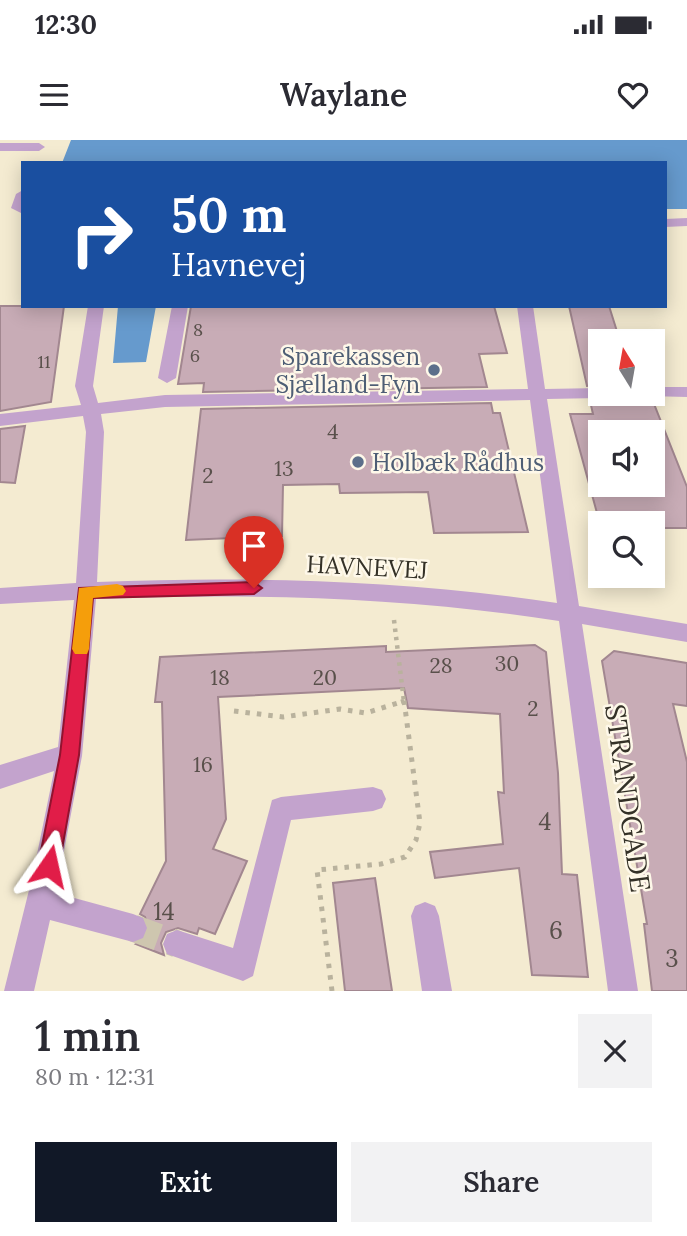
<!DOCTYPE html>
<meta charset="utf-8">
<style>
:root{--surface:#fff;--page:#f2f2f3;--text:#2b2b33;--muted:#7c7c81;--accent:#111827}
body{margin:0;font-family:Lora,serif;background:var(--page);color:var(--text);height:100vh;display:flex;flex-direction:column;font-size:26px;white-space:nowrap}
*{box-sizing:border-box;margin:0}
p{font-size:23px;color:var(--muted)}
.icon{flex:none;width:38px;height:38px;fill:none;stroke:currentColor;stroke-width:2;stroke-linecap:round;stroke-linejoin:round}
.map{position:relative;height:851px;overflow:hidden}
.sheet{display:flex;flex-direction:column;background:var(--surface);flex:1}
.sheet>*{flex:none}
.banner{position:absolute;left:21px;top:21px;width:646px;height:147px;border-radius:0px;box-shadow:0 4px 18px #0003;background:#1a4fa0;color:#fff;overflow:hidden}
.needle{width:46px;rotate:349deg}
.controls{position:absolute;left:588px;top:189px;display:grid;gap:14px}
.controls a{display:grid;place-items:center;width:77px;height:77px;border-radius:0px;background:var(--surface);box-shadow:0 4px 18px #0003;font-size:35px}
.pin{position:absolute;display:grid;place-items:center;width:60px;height:60px;color:#fff;margin:-72px -30px;border-radius:50% 50% 50% 0;rotate:-45deg;box-shadow:0 0 7px #0007}
.pin .icon{rotate:45deg}
.me{position:absolute;width:77px;margin:-38px;rotate:11deg;stroke-linejoin:round;filter:drop-shadow(0 0 5px #0008)}
.turn{display:flex;align-items:center;gap:24px;height:147px;padding:0 35px;font-size:32px}
.turn .icon{width:91px;height:91px;stroke-width:2.5}
.turn b{display:block;font-size:49px;line-height:60px}
.round{display:grid;place-items:center;flex:none;width:74px;height:74px;border-radius:0px;background:var(--page)}
.overview{display:flex;align-items:center;justify-content:space-between;height:119px;padding:0 35px}
h1{font-size:42px;font-weight:600;line-height:52px}
.action{display:flex;gap:14px;margin-top:auto;padding:14px 35px}
.action a{flex:1;height:80px;border-radius:0px;background:var(--accent);color:#fff;font-size:28px;font-weight:600;line-height:80px;text-align:center}
.action a+a{background:var(--page);color:var(--text)}
.status{display:flex;justify-content:space-between;align-items:center;height:49px;padding:0 35px;background:var(--surface);direction:ltr}
.status svg{height:19px;fill:currentColor}
header{display:flex;justify-content:space-between;align-items:center;height:91px;padding:0 35px;background:var(--surface);font-size:32px;font-weight:600}
.map>svg:first-child{display:block}
.water{fill:#669acd}
.building{fill:#c8acb6;stroke:#a28790;stroke-width:2;fill-rule:evenodd}
.lines{fill:none;stroke-linecap:round;stroke-linejoin:round}
.minor-tunnel{stroke:#cec6af;stroke-width:27;stroke-dasharray:27 13;stroke-linecap:butt}
.path-far1{stroke:#b9b29d;stroke-width:4.5;stroke-dasharray:3.5 5;stroke-linecap:butt}
.path{stroke:#b9b29d;stroke-width:5;stroke-dasharray:4.5 7;stroke-linecap:butt}
.minor{fill:#c3a3cd;fill-rule:evenodd}
.route{fill:#e11d48;stroke:#92132f;stroke-width:2}
.slow{fill:#f59e0b}
.service-dot{fill:#5c6f8a;stroke:#fef8e9;stroke-width:2.5}
.labels{text-anchor:middle;dominant-baseline:central;stroke-width:5;stroke-linejoin:round;paint-order:stroke}
.far-number-label{font-size:18px;fill:#59504b}
.number-label{font-size:21px;fill:#59504b}
.service-label{font-size:24px;fill:#4e5e75;stroke:#fef8e9;text-anchor:end}
.street-label{font-size:24px;fill:#343127;stroke:#fef8e9}
.near-number-label{font-size:24px;fill:#59504b}
.near-street-label{font-size:28px;fill:#343127;stroke:#fef8e9}
</style>
<div class="status"><b>12:30</b><svg viewBox="0 0 49 12"><path d="M0 12V9h3v3zM5 12V6h3v6zM10 12V3h3v9zM15 12V0h3v12zM26 1h20v11H26zM47 4h2v5h-2z"/></svg></div>
<header><svg class="icon" aria-label="menu" viewBox="0 0 24 24"><path d="M4 6h16M4 12h16M4 18h16"/></svg>Waylane<svg class="icon" aria-label="heart" viewBox="0 0 24 24"><path d="M12 20l-8-8c-3-5 5-10 8-4 3-6 11-1 8 4z"/></svg></header>
<div class="map">
<svg width="687" height="851" viewBox="0 0 687 851">
<rect width="100%" height="100%" fill="#f4ebd1"/>
<path class="water" d="M 71,0 L 687,0 L 687,69 L 665,69 L 665,23 L 62,23 Z
M 118,166 L 156,166 L 146,222 L 113,223 Z"/>
<path class="building" d="M 0,166 L 64,166 L 51,262 L 0,271 Z
M 191,166 L 494,166 L 507,213 L 479,214 L 487,247 L 203,252 L 204,243 L 178,244 Z
M 569,166 L 609,166 L 620,201 L 600,201 L 600,245 L 587,246 Z
M 610,254 L 642,254 L 645,258 L 652,259 L 687,347 L 687,388 L 653,388 L 653,383 L 600,384 L 570,274 L 593,274 L 590,261 L 601,260 ZM 600,292 L 653,292 L 653,345 L 600,345 Z
M 491,263 L 493,273 L 500,273 L 528,392 L 434,393 L 428,352 L 340,353 L 339,344 L 283,345 L 282,396 L 186,400 L 201,269 Z
M 25,286 L 15,343 L 0,342 L 0,289 Z
M 535,505 L 546,512 L 558,633 L 562,734 L 577,735 L 588,837 L 532,835 L 519,728 L 435,738 L 430,712 L 503,704 L 498,652 L 504,653 L 500,574 L 408,568 L 404,548 L 218,557 L 226,679 L 213,709 L 247,721 L 215,794 L 199,788 L 197,794 L 178,788 L 166,792 L 161,803 L 164,815 L 136,804 L 145,799 L 149,789 L 145,777 L 140,774 L 166,721 L 162,562 L 155,562 L 160,517 L 386,506 L 386,512 Z
M 614,511 L 687,523 L 687,566 L 673,564 L 687,622 L 687,851 L 652,851 L 644,784 L 647,784 L 602,521 Z
M 375,738 L 392,851 L 345,851 L 333,743 Z"/>
<g class="lines">
<path class="minor-tunnel" d="M 133,788 L 177,804"/>
<path class="path-far1" d="M 394,480 L 404,562
M 401,562 L 404,561"/>
<path class="path" d="M 234,571 L 283,577 L 340,569 L 366,573 L 404,561
M 332,851 L 317,730 L 381,724 L 405,717 L 416,700 L 420,683 L 404,560"/>
<path class="minor" d="M 0,3 L 39,3 L 45,7 L 39,11 L 0,11 Z
M 23,50 L 23,74 L 11,68 L 16,54 Z
M 687,78 L 687,86 L 665,87 L 665,79 Z
M 88,166 L 104,166 L 93,246 L 98,263 L 165,255 L 528,249 L 517,166 L 533,166 L 545,249 L 600,248 L 600,254 L 608,254 L 600,258 L 547,259 L 579,466 L 687,484 L 687,502 L 582,484 L 638,851 L 608,851 L 559,481 C 405,457 252,453 96,459 L 82,616 L 56,753 L 133,774 L 143,778 L 147,788 L 143,798 L 133,802 L 50,780 L 34,851 L 4,851 L 33,734 L 54,631 L 0,649 L 0,625 L 58,607 L 74,460 L 0,464 L 0,448 L 76,443 L 86,292 L 83,276 L 0,286 L 0,274 L 81,265 L 75,246 ZM 530,260 L 557,463 C 404,440 251,436 97,442 L 104,292 L 101,274 L 165,267 Z
M 172,166 L 188,166 L 176,238 L 167,243 L 158,238 Z
M 653,247 L 687,247 L 687,257 L 647,256 L 645,254 L 653,254 Z
M 373,647 L 382,650 L 386,659 L 382,668 L 373,671 L 291,680 L 253,836 L 243,841 L 167,814 L 163,804 L 167,794 L 177,790 L 233,808 L 272,660 L 281,657 Z
M 425,762 L 435,766 L 439,776 L 452,851 L 422,851 L 411,776 L 415,766 Z"/>
</g>
<path class="route" d="M 254,442 L 262,448 L 254,454 L 93,458 L 79,615 L 59,726 L 56,733 L 49,736 L 41,733 L 38,726 L 60,615 L 79,448 Z"/>
<path class="slow" d="M 117,444 L 123,446 L 126,451 L 123,455 L 93,458 L 89,509 L 87,514 L 75,514 L 72,509 L 79,448 Z"/>
<g class="service-dot">
<circle cx="434" cy="230" r="7"/>
<circle cx="358" cy="322" r="7"/>
</g>
<g class="labels">
<g class="far-number-label">
<text x="198" y="189">8</text>
<text x="195" y="215">6</text>
<text x="44" y="221">11</text>
</g>
<g class="number-label">
<text x="333" y="291">4</text>
<text x="284" y="328">13</text>
<text x="208" y="335">2</text>
<text x="507" y="523">30</text>
<text x="441" y="525">28</text>
<text x="220" y="537">18</text>
<text x="325" y="537">20</text>
<text x="533" y="568">2</text>
<text x="203" y="624">16</text>
</g>
<g class="service-label">
<text x="420" y="216">Sparekassen<tspan x="420" dy="28">Sjælland-Fyn</tspan></text>
<text x="372" y="322" text-anchor="start">Holbæk Rådhus</text>
</g>
<g class="street-label">
<text transform="translate(367 427) rotate(3)">HAVNEVEJ</text>
</g>
<g class="near-number-label">
<text x="545" y="681">4</text>
<text x="164" y="771">14</text>
<text x="556" y="790">6</text>
<text x="672" y="818">3</text>
</g>
<g class="near-street-label">
<text transform="translate(628 658) rotate(82)">STRANDGADE</text>
</g>
</g>
</svg>
<div class="controls">
<a><svg class="needle" viewBox="-14 -14 28 28"><path d="M0-13l5 13h-10z" fill="#e53935"/><path d="M0 13l5-13h-10z" fill="#7c7c81"/></svg></a>
<a><svg class="icon" aria-label="sound" viewBox="0 0 24 24"><path d="M4 9h4l5-4v14l-5-4H4zM17 9q2 3 0 6"/></svg></a>
<a><svg class="icon" aria-label="search" viewBox="0 0 24 24"><circle cx="10" cy="10" r="6"/><path d="M15 15l6 6"/></svg></a>
</div>
<div class="pin" style="left:254px;top:448px;background:#d93025"><svg class="icon" aria-label="arrive" viewBox="0 0 24 24"><path d="M6 21V4h12l-3 4 3 4H6"/></svg></div>
<svg class="me" style="left:49px;top:726px" viewBox="-20 -20 40 40"><path d="M0-17L14 15 0 8-14 15z" fill="#e11d48" stroke="#fff" stroke-width="4"/></svg>
<div class="banner">
<div class="turn"><svg class="icon" aria-label="right" viewBox="0 0 24 24"><path d="M7 20v-9h11M14 6l5 5-5 5"/></svg><div><b>50 m</b>Havnevej</div></div>
</div>
</div>
<section class="sheet">
<div class="overview"><div><h1>1 min</h1><p>80 m · 12:31</p></div><a class="round"><svg class="icon" aria-label="close" viewBox="0 0 24 24"><path d="M6 6l12 12M18 6L6 18"/></svg></a></div>
<div class="action"><a>Exit</a><a>Share</a></div>
</section>
